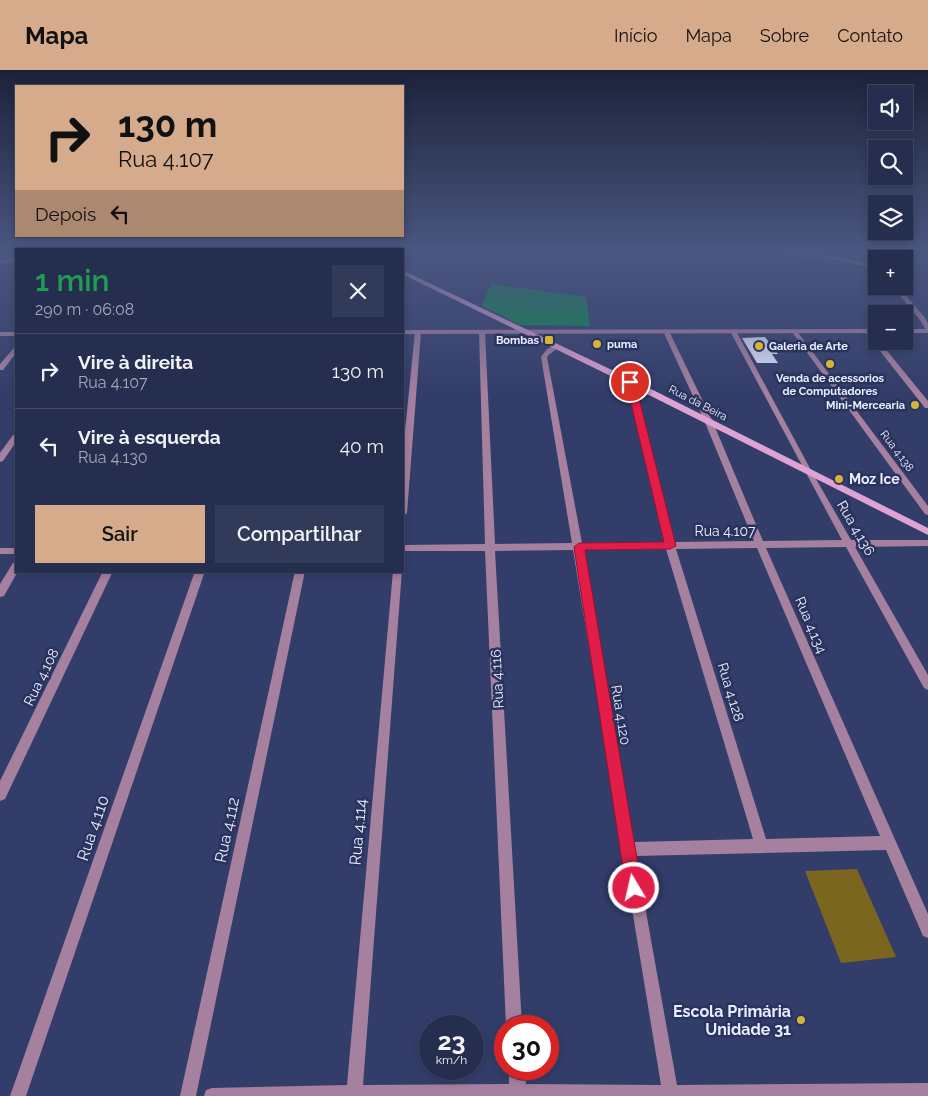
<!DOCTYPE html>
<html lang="pt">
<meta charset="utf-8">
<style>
:root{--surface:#262e50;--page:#323a5a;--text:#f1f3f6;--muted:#a4a8b7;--line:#424a67;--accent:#d6ab8b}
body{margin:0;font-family:Raleway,sans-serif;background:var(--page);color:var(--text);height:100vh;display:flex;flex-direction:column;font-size:19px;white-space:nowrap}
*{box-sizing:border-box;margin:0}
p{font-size:16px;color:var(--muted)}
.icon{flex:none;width:28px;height:28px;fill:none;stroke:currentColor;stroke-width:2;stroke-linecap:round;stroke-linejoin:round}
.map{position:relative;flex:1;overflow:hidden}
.panel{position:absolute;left:15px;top:178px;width:389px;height:325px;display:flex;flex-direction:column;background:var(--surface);border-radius:0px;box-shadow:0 2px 8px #0003,0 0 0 1px var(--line)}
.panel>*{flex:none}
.hud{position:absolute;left:15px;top:15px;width:389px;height:152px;border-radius:0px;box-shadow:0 2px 8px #0003,0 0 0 1px var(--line);background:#d6ab8b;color:#111;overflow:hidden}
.controls{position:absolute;left:868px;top:15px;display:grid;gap:10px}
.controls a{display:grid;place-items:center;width:45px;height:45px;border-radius:0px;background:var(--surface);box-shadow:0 2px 8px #0003,0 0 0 1px var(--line);font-size:25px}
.speed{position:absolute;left:419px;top:945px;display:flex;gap:10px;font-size:25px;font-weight:700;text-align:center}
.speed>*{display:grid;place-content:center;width:65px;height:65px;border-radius:50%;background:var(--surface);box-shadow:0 2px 8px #0003,0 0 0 1px var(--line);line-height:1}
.speed small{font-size:12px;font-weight:400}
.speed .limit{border:8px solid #d22;background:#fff;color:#111}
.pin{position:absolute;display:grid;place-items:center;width:42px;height:42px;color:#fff;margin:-21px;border:2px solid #fff;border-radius:50%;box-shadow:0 1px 5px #0007}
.me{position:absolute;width:55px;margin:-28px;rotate:351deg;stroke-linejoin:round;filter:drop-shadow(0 0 4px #0008)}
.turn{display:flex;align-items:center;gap:18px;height:105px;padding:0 20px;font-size:22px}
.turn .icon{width:65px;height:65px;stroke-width:2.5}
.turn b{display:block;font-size:35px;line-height:42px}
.then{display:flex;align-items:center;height:48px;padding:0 20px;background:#0003;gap:10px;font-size:19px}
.round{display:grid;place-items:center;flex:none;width:52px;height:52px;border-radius:0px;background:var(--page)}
.head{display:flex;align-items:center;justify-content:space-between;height:85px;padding:0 20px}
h1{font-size:30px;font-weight:600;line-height:38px;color:#1e9e55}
.action{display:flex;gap:10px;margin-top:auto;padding:10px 20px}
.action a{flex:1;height:58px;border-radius:0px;background:var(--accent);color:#111;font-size:20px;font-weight:600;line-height:58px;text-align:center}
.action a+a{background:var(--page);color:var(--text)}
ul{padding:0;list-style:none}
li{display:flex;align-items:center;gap:15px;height:75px;padding:0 20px;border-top:1px solid var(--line)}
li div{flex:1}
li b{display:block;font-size:19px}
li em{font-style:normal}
header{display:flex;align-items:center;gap:30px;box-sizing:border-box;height:70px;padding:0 25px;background:var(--accent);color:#111}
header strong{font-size:24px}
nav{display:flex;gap:28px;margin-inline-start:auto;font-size:18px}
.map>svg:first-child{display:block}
.green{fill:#7b661f}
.water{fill:#098947}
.building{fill:#dfe6fc}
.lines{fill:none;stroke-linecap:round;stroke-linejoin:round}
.minor{fill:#a6809f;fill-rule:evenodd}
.tertiary{fill:#a6809f;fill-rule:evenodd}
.secondary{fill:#dea2d3;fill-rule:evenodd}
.route{fill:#e11d48;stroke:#92132f}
.poi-dot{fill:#d8b434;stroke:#2a335e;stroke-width:2}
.labels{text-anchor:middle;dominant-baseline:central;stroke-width:5;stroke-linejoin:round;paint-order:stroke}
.far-poi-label{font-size:11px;font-weight:bold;fill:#e9eeff;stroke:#2a335e;text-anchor:end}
.far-street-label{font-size:11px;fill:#e9eeff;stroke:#2a335e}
.poi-label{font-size:14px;font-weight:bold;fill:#e9eeff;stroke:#2a335e;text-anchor:start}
.street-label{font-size:14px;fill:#e9eeff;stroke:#2a335e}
.near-street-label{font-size:16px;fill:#e9eeff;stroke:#2a335e}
.near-poi-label{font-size:16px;font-weight:bold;fill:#e9eeff;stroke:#2a335e;text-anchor:end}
</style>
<header>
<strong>Mapa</strong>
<nav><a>Início</a><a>Mapa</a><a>Sobre</a><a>Contato</a></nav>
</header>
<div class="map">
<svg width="928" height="1026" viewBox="0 0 928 1026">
<rect width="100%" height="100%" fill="#333d6a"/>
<path class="green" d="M 857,799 L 896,887 L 841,893 L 805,801 Z"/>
<path class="water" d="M 491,214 L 586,227 L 590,256 L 520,255 L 482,236 Z"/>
<path class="building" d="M 765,267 L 778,284 L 772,284 L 778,293 L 757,293 L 742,268 Z"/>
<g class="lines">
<path class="minor" d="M 629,182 L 678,182 L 675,184 L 632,184 Z
M 774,182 C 805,179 846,188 876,195 L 876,199 L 843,191 L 777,184 Z
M 16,188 L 16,192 L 0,194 L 0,190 Z
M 892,216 L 898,216 L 925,248 L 928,253 L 928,261 L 926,260 L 920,250 Z
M 666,259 L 669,261 L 712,350 L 763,471 L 842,470 L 730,261 L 733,259 L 736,261 L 812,402 L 851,470 L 928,470 L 928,476 L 855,477 L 928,605 L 928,620 L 924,618 L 846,477 L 766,478 L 928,844 L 928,868 L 923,866 L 886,780 L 636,786 L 677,1015 L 928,1013 L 928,1026 L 204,1026 L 206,1020 L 212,1018 L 347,1015 L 393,501 L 402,500 L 363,1015 L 509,1014 L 509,999 L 525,999 L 526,1014 L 661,1015 L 573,480 L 495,481 L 522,956 L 506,956 L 485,481 L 402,481 L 402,475 L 485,474 L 479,262 L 482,260 L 485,262 L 495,474 L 572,473 L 541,287 L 547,279 L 557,274 L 560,276 C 556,280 551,282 547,287 L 582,473 L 664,472 L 626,312 L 630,310 L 634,312 L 674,472 L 754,471 L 704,350 L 663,261 ZM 757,478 L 880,766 L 766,769 L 676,479 ZM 666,479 L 753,769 L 634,772 L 583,480 Z
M 418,260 L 421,262 L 407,443 L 402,446 L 402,390 L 415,262 Z
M 792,260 L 796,260 L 928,436 L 928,445 L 925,444 L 792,262 Z
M 865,260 L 869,260 L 876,268 L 876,271 L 879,271 L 928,331 L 928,338 L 925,338 L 865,262 Z
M 16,277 L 16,283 L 3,300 L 0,300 L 0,294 L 14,278 Z
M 13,365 L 16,365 L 16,372 L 3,391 L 0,392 L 0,383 Z
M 0,478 L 16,478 L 16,484 L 0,484 Z
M 16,492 L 16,501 L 18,501 L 4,526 L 0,527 L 0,514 L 13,493 Z
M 103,501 L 113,501 L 5,729 L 0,731 L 0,711 Z
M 195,501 L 205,501 L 26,1026 L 10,1026 Z
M 295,501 L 305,501 L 196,1026 L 180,1026 Z"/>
<path class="tertiary" d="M 876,259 L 876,263 L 402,264 L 402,260 Z
M 904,259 L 928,259 L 928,263 L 904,263 Z
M 0,262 L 16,262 L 16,266 L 0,266 Z"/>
<path class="secondary" d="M 402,200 L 633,310 L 928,458 L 928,465 L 627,314 L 402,204 Z"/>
</g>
<linearGradient id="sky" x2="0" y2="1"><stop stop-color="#1c223a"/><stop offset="0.56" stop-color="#4a5781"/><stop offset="1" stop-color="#4a5781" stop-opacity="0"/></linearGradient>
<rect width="928" height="325" fill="url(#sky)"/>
<path class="route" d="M 628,310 L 635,312 L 676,476 L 670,479 L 585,480 L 642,818 L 640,823 L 634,826 L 629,823 L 626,818 L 574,477 L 579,473 L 664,472 L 626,312 Z"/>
<g class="poi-dot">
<rect x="544" y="265" width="10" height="10" rx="2.5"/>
<circle cx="597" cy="274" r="5"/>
<circle cx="759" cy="276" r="5"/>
<circle cx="830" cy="294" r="5"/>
<circle cx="915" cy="335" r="5"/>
<circle cx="839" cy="409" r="5"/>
<circle cx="801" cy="950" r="5"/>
</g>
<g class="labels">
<g class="far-poi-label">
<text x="539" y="270">Bombas</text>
<text x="607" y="274" text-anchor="start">puma</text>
<text x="769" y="276" text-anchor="start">Galeria de Arte</text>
<text x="830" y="308" text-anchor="middle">Venda de acessorios<tspan x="830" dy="13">de Computadores</tspan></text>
<text x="905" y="335">Mini-Mercearia</text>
</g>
<g class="far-street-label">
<text transform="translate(698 333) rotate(27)">Rua da Beira</text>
<text transform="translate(897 381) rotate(53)">Rua 4.138</text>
</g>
<g class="poi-label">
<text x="849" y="409">Moz Ice</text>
</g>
<g class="street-label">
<text transform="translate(856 458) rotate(60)">Rua 4.136</text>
<text x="725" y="461">Rua 4.107</text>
<text transform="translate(811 555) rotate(67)">Rua 4.134</text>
<text transform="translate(41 607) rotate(-64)">Rua 4.108</text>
<text transform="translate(497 609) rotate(-93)">Rua 4.116</text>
<text transform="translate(731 622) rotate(73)">Rua 4.128</text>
<text transform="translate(621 645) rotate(81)">Rua 4.120</text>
</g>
<g class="near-street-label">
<text transform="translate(93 758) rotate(-71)">Rua 4.110</text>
<text transform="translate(227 760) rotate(-78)">Rua 4.112</text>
<text transform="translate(358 762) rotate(-85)">Rua 4.114</text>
</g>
<g class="near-poi-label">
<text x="791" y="941">Escola Primária<tspan x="791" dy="18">Unidade 31</tspan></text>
</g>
</g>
</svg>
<div class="controls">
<a><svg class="icon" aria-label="sound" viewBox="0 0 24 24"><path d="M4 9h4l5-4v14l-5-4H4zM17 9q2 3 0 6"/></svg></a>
<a><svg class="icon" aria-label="search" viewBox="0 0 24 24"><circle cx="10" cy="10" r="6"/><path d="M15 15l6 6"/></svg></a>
<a><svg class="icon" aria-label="layers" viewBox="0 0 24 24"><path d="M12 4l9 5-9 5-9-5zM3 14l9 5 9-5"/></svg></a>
<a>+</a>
<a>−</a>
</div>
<div class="speed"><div>23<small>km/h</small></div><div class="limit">30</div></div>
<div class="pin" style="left:630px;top:312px;background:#d93025"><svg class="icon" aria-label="arrive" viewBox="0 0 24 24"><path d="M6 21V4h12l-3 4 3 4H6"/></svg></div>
<svg class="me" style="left:634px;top:818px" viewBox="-20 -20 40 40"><circle r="17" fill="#e11d48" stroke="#fff" stroke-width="3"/><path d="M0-11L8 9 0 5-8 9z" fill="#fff"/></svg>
<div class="hud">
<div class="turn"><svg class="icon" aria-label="right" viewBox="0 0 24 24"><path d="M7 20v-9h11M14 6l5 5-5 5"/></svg><div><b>130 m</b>Rua 4.107</div></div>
<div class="then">Depois<svg class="icon" aria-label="left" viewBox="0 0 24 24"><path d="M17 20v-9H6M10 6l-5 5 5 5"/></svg></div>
</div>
<section class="panel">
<div class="head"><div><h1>1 min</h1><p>290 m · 06:08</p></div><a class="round"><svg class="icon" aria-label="close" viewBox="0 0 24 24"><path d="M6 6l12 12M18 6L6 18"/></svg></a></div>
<ul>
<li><svg class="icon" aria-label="right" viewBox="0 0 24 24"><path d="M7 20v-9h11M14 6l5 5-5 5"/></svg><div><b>Vire à direita</b><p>Rua 4.107</p></div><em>130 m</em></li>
<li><svg class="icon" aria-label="left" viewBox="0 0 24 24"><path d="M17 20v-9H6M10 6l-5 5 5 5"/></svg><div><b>Vire à esquerda</b><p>Rua 4.130</p></div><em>40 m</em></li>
</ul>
<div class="action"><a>Sair</a><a>Compartilhar</a></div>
</section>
</div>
